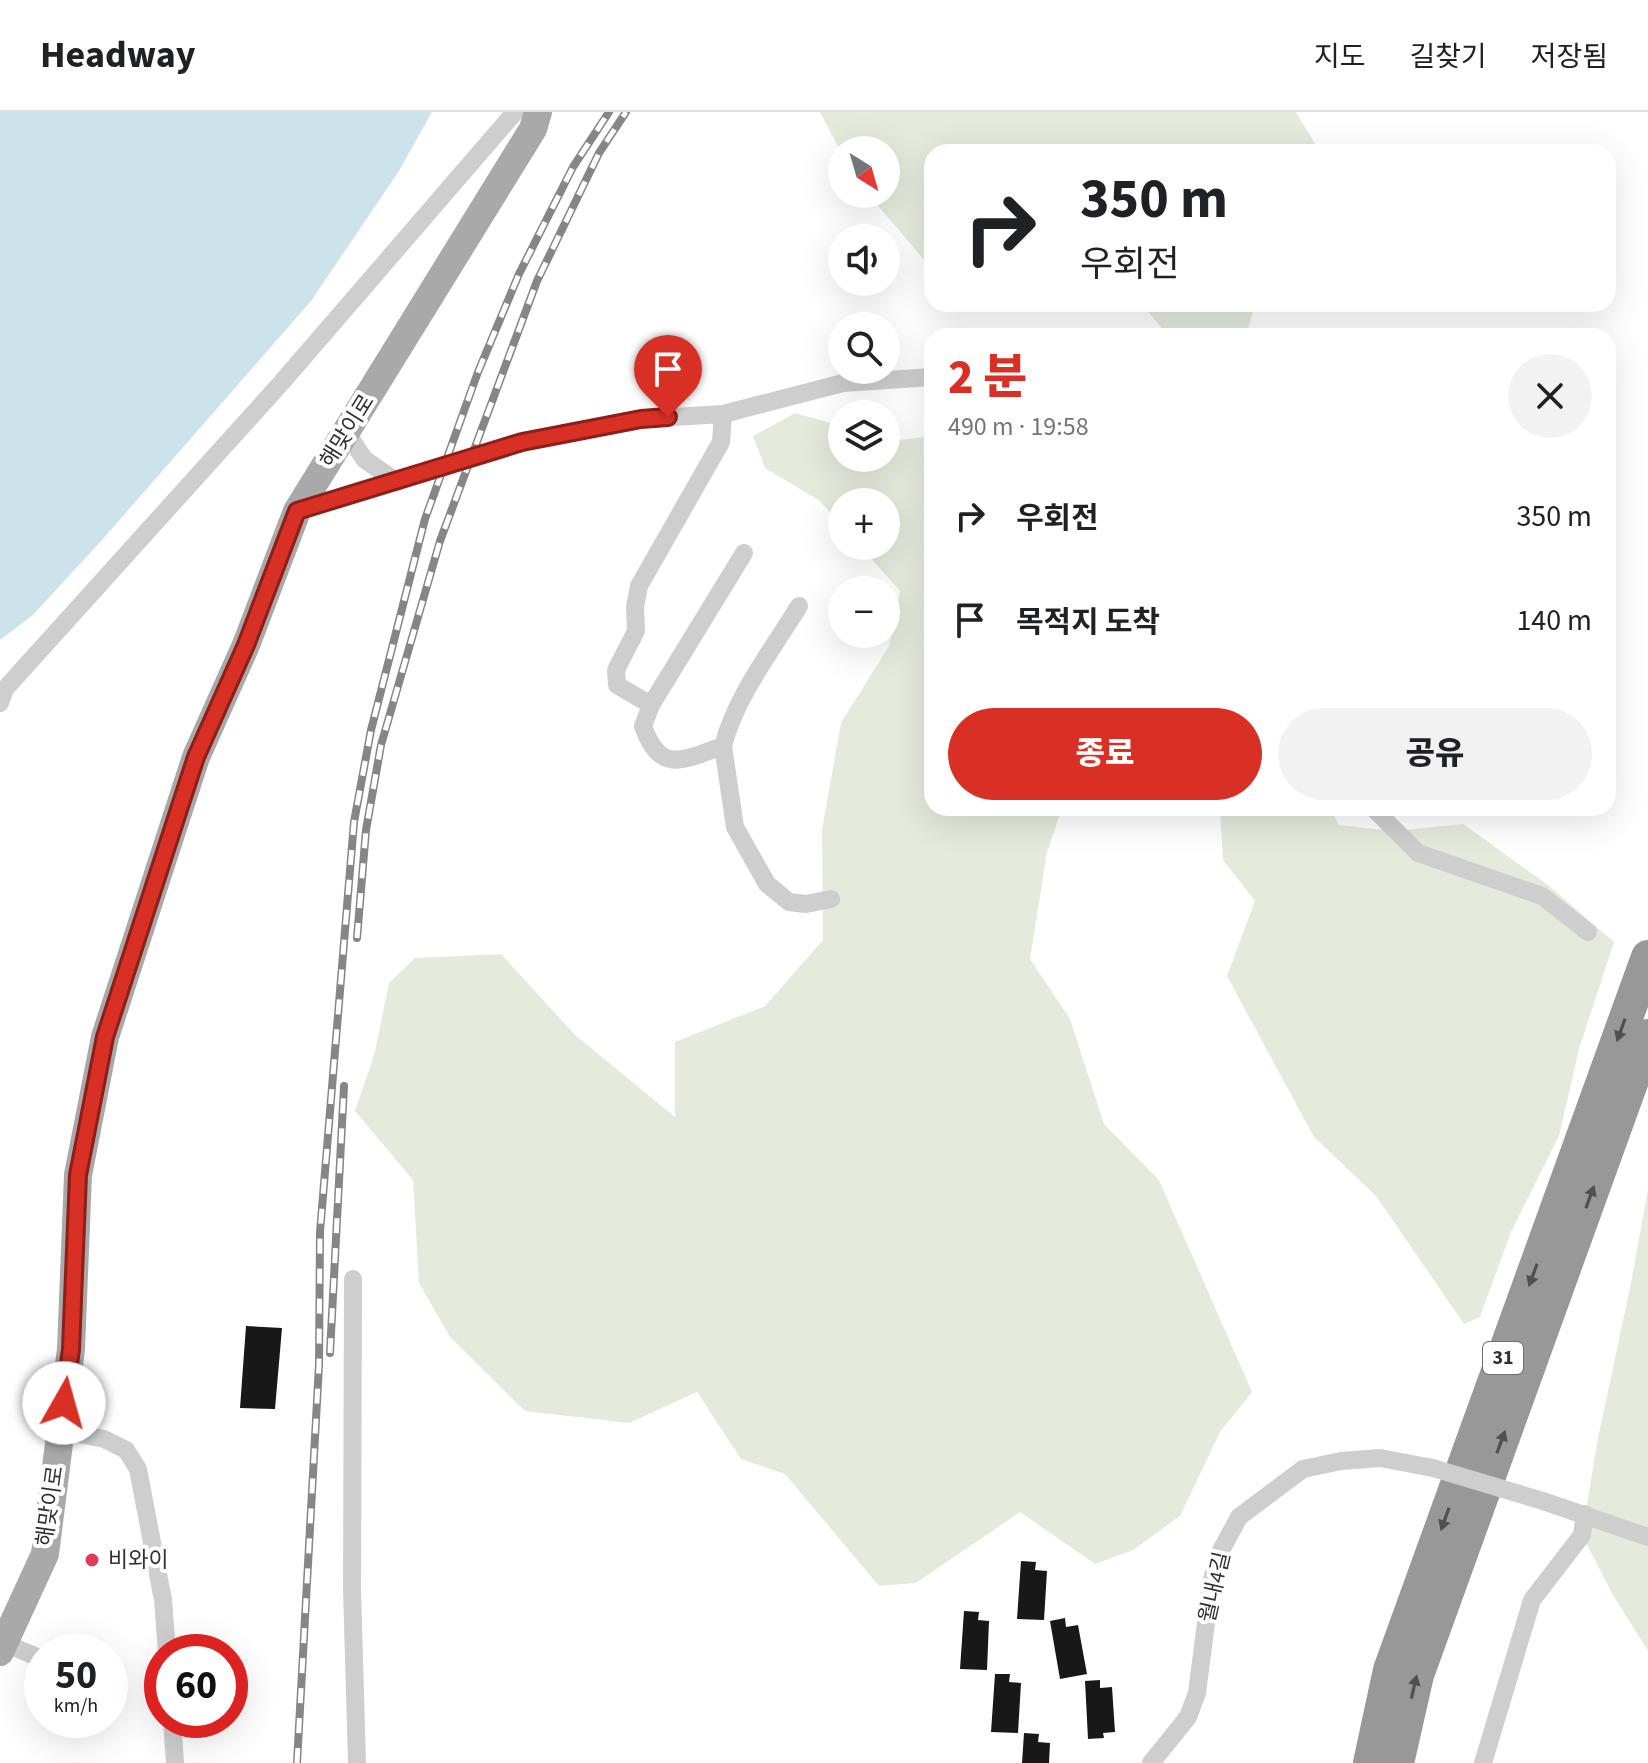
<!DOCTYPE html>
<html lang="ko">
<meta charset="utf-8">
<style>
:root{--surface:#fff;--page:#f2f2f2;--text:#202124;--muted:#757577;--line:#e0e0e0;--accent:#d93025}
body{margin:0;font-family:"Source Sans 3","Noto Sans KR",sans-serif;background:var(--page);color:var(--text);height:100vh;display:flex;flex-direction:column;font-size:30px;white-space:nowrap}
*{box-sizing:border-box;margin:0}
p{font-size:26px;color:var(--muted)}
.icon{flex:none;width:44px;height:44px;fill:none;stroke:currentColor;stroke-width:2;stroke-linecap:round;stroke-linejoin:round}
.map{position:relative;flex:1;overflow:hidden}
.side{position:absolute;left:924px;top:216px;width:692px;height:488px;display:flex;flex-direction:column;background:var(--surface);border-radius:24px;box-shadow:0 8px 32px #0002}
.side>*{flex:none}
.banner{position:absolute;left:924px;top:32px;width:692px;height:168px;border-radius:24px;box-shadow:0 8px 32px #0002;background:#fff;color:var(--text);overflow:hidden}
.needle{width:52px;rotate:143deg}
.fabs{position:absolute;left:828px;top:24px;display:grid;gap:16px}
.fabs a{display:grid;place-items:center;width:72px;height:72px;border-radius:50%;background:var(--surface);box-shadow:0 8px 32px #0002;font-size:40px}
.speed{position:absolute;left:24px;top:1522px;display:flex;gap:16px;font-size:40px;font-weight:700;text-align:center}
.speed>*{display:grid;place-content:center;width:104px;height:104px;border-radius:50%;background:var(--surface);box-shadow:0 8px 32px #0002;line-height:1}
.speed small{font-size:20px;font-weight:400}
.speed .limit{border:12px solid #d22;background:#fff;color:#111}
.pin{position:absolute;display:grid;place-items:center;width:68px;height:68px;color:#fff;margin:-82px -34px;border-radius:50% 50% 50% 0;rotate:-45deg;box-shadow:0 0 8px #0007}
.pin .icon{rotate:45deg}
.me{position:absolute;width:88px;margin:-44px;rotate:7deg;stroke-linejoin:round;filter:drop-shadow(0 0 6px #0008)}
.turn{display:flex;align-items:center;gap:28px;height:168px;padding:0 24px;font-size:36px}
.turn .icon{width:104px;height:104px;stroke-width:2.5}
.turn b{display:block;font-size:56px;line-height:68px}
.round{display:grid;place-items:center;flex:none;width:84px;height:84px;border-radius:42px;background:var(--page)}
.head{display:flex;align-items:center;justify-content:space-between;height:136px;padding:0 24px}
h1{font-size:48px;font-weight:800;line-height:60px;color:var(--accent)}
.cta{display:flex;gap:16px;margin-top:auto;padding:16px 24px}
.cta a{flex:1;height:92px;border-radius:48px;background:var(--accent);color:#fff;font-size:32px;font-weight:800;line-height:92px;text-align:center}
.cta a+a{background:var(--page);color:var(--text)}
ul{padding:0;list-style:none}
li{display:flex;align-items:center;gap:24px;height:104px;padding:0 24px}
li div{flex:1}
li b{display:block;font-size:30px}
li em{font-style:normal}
header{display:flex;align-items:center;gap:48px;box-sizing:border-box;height:112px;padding:0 40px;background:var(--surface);border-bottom:2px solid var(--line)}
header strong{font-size:38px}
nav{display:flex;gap:44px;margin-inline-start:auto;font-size:28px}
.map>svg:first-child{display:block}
.green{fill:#e5eadd}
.water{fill:#cde3eb}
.building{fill:#181818}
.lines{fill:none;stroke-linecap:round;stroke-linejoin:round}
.street{stroke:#cecece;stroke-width:18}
.primary{stroke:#a9a9a9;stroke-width:28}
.highway{stroke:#989898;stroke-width:34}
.rail-casing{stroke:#868686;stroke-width:8}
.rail{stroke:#fff;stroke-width:5;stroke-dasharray:15;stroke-linecap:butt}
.street-bridge{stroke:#cecece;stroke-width:18}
.oneway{fill:#505050}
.route-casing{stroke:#8d1f18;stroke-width:20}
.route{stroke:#d93025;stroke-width:14}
.poi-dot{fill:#de3d5a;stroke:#fff;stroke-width:3}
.labels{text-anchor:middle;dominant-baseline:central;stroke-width:8;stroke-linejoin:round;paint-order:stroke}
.shield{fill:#fff;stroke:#6f6f6f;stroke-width:2}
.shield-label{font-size:20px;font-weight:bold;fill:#313131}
.street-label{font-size:22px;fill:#313131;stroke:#fff}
.poi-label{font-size:22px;fill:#313131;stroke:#fff;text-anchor:start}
</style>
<header>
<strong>Headway</strong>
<nav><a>지도</a><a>길찾기</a><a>저장됨</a></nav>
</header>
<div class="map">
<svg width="1648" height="1651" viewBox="0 0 1648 1651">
<rect width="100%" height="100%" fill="#fff"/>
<path class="green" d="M 820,0 L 1296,0 L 1320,40 L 932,40 L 932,157 L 868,82 L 886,82 L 886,38 L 842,38 L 842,42 Z
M 1142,192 L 1255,192 L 1246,224 L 1168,224 Z
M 795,301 L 842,314 L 842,346 L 886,346 L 886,325 L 899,328 L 932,324 L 932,696 L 1062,696 L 1047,740 L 1030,847 L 1070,907 L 1104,1012 L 1159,1068 L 1252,1280 L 1220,1320 L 1180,1404 L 1133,1438 L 1095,1452 L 1020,1400 L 916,1471 L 879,1474 L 785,1362 L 741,1347 L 697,1280 L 629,1311 L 525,1299 L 450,1225 L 419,1171 L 413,1068 L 355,999 L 375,940 L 389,871 L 415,846 L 501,842 L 575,923 L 675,1005 L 675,930 L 765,894 L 823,828 L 822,718 L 841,611 L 889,534 L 900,479 L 860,434 L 886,434 L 886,390 L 842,390 L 842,414 L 820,389 L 765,356 L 753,324 Z
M 1220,696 L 1330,696 L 1339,713 L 1393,719 L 1463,712 L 1548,773 L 1614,830 L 1579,937 L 1559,1024 L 1511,1120 L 1480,1205 L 1464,1212 L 1376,1084 L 1314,1025 L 1227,864 L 1255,789 L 1223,748 Z
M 1648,1077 L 1648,1539 L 1613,1483 L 1582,1423 L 1597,1331 L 1631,1171 Z"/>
<path class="water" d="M 0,0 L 432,0 L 399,59 L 311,189 L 102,428 L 33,503 L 0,528 Z"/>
<path class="building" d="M 246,1214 L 282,1216 L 275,1297 L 240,1296 Z
M 1021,1449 L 1036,1450 L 1035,1458 L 1047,1459 L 1044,1508 L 1017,1507 Z
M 964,1499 L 979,1500 L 978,1508 L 989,1509 L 987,1558 L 960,1557 Z
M 1065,1506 L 1066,1515 L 1078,1513 L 1087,1562 L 1060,1567 L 1050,1509 Z
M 995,1562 L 1010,1562 L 1009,1570 L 1021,1571 L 1018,1621 L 991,1620 Z
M 1100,1568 L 1100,1576 L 1112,1575 L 1115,1620 L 1103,1621 L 1104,1626 L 1088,1627 L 1085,1569 Z
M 1024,1621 L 1039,1622 L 1038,1630 L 1050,1631 L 1049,1651 L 1022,1651 Z"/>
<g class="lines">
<path class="street" d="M 723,302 L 721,330 L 639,474 L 635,495 L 636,519 L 616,558 L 617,573 L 651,593 L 744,441
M 346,319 L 364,347 L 397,370
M 297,399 L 522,330 L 641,307 L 723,302 L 843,271 L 932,265
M 0,591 L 5,577 L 282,270 L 515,0
M 651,593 L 643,614 C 660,663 683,648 723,634 C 736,584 772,538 799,494
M 723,634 L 735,715 L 767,772 L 789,790 L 806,792 L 831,787
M 1373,696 L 1418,741 L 1542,784 L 1588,820
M 353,1167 L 352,1477 L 357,1651
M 61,1318 L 104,1327 L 126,1338 L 138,1357 L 163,1488 L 167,1540
M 1543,1389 L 1648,1425
M 4,1531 L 42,1547
M 110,1574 L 113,1575
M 172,1608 L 175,1651
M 1151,1651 L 1188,1605 L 1197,1581 L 1211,1472 L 1218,1444 L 1239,1405 L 1303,1357 L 1341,1349 L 1380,1346 L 1433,1356
M 1483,1651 L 1532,1488 L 1582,1423 L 1585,1402"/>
<path class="primary" d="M 0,1540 L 45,1442 L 71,1237 L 78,1063 L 105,925 L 196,645 L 246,533 L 297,399 L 533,17 L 538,0"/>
<path class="highway" d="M 1370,1651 L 1390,1558 L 1648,845
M 1397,1651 L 1417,1563 L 1648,924"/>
<g class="rail-casing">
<path id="rail" d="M 357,826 L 366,718 L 381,633 L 440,429 L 537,169 L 599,41 L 626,0
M 330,1241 L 344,974
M 297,1651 L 319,1253 L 320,1120 L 354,710 L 371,618 L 425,407 L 478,260 L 519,162 L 573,55 L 609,0"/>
</g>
<use href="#rail" class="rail"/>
<path class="street-bridge" d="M 1433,1356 L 1543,1389"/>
</g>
<defs><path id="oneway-solid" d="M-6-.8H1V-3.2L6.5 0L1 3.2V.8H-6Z" transform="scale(2)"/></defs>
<g class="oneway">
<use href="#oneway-solid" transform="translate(1621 918) rotate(110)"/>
<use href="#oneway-solid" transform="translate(1590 1085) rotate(-70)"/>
<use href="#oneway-solid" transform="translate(1533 1163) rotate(110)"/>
<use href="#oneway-solid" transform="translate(1501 1330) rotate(-70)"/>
<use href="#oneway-solid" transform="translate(1445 1407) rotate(110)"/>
<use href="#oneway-solid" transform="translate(1414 1575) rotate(-77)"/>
</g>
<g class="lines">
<g class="route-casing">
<path id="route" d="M 64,1291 L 71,1237 L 78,1063 L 105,925 L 196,645 L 246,533 L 297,399 L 522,330 L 641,307 L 668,305"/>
</g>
<use href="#route" class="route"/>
</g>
<circle class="poi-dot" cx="92" cy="1448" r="8"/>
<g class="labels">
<rect class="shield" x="1483" y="1230" width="40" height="32" rx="6"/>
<g class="shield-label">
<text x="1503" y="1246">31</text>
</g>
<g class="street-label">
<text transform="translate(347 319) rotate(-58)">해맞이로</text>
<text transform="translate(50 1394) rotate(-82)">해맞이로</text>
<text transform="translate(1215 1475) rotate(-77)">월내4길</text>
</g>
<g class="poi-label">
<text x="108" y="1448">비와이</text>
</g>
</g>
</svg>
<div class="fabs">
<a><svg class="needle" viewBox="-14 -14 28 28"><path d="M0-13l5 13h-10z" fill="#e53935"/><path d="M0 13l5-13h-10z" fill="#757577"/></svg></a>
<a><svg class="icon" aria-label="sound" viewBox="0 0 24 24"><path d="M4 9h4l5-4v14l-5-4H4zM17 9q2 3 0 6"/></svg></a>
<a><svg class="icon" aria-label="search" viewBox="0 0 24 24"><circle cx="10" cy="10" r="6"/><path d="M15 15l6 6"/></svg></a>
<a><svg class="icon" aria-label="layers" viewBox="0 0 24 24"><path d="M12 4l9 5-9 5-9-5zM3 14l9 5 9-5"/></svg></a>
<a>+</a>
<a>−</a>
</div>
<div class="speed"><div>50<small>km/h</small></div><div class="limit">60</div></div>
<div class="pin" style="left:668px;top:305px;background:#d93025"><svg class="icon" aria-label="arrive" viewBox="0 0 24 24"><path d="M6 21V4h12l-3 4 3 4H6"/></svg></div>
<svg class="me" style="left:64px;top:1291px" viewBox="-20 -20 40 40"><circle r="19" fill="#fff"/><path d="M0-13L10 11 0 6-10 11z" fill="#d93025"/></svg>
<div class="banner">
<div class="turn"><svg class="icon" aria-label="right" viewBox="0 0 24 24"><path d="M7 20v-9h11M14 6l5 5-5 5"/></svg><div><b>350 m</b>우회전</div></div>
</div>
<section class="side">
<div class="head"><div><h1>2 분</h1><p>490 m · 19:58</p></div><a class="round"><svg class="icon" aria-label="close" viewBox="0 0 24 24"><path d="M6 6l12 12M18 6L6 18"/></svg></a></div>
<ul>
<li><svg class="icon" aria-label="right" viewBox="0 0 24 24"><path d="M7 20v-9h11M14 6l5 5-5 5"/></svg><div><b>우회전</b></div><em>350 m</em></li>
<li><svg class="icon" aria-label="arrive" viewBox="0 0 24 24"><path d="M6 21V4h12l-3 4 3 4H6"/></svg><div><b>목적지 도착</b></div><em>140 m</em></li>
</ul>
<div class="cta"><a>종료</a><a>공유</a></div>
</section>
</div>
